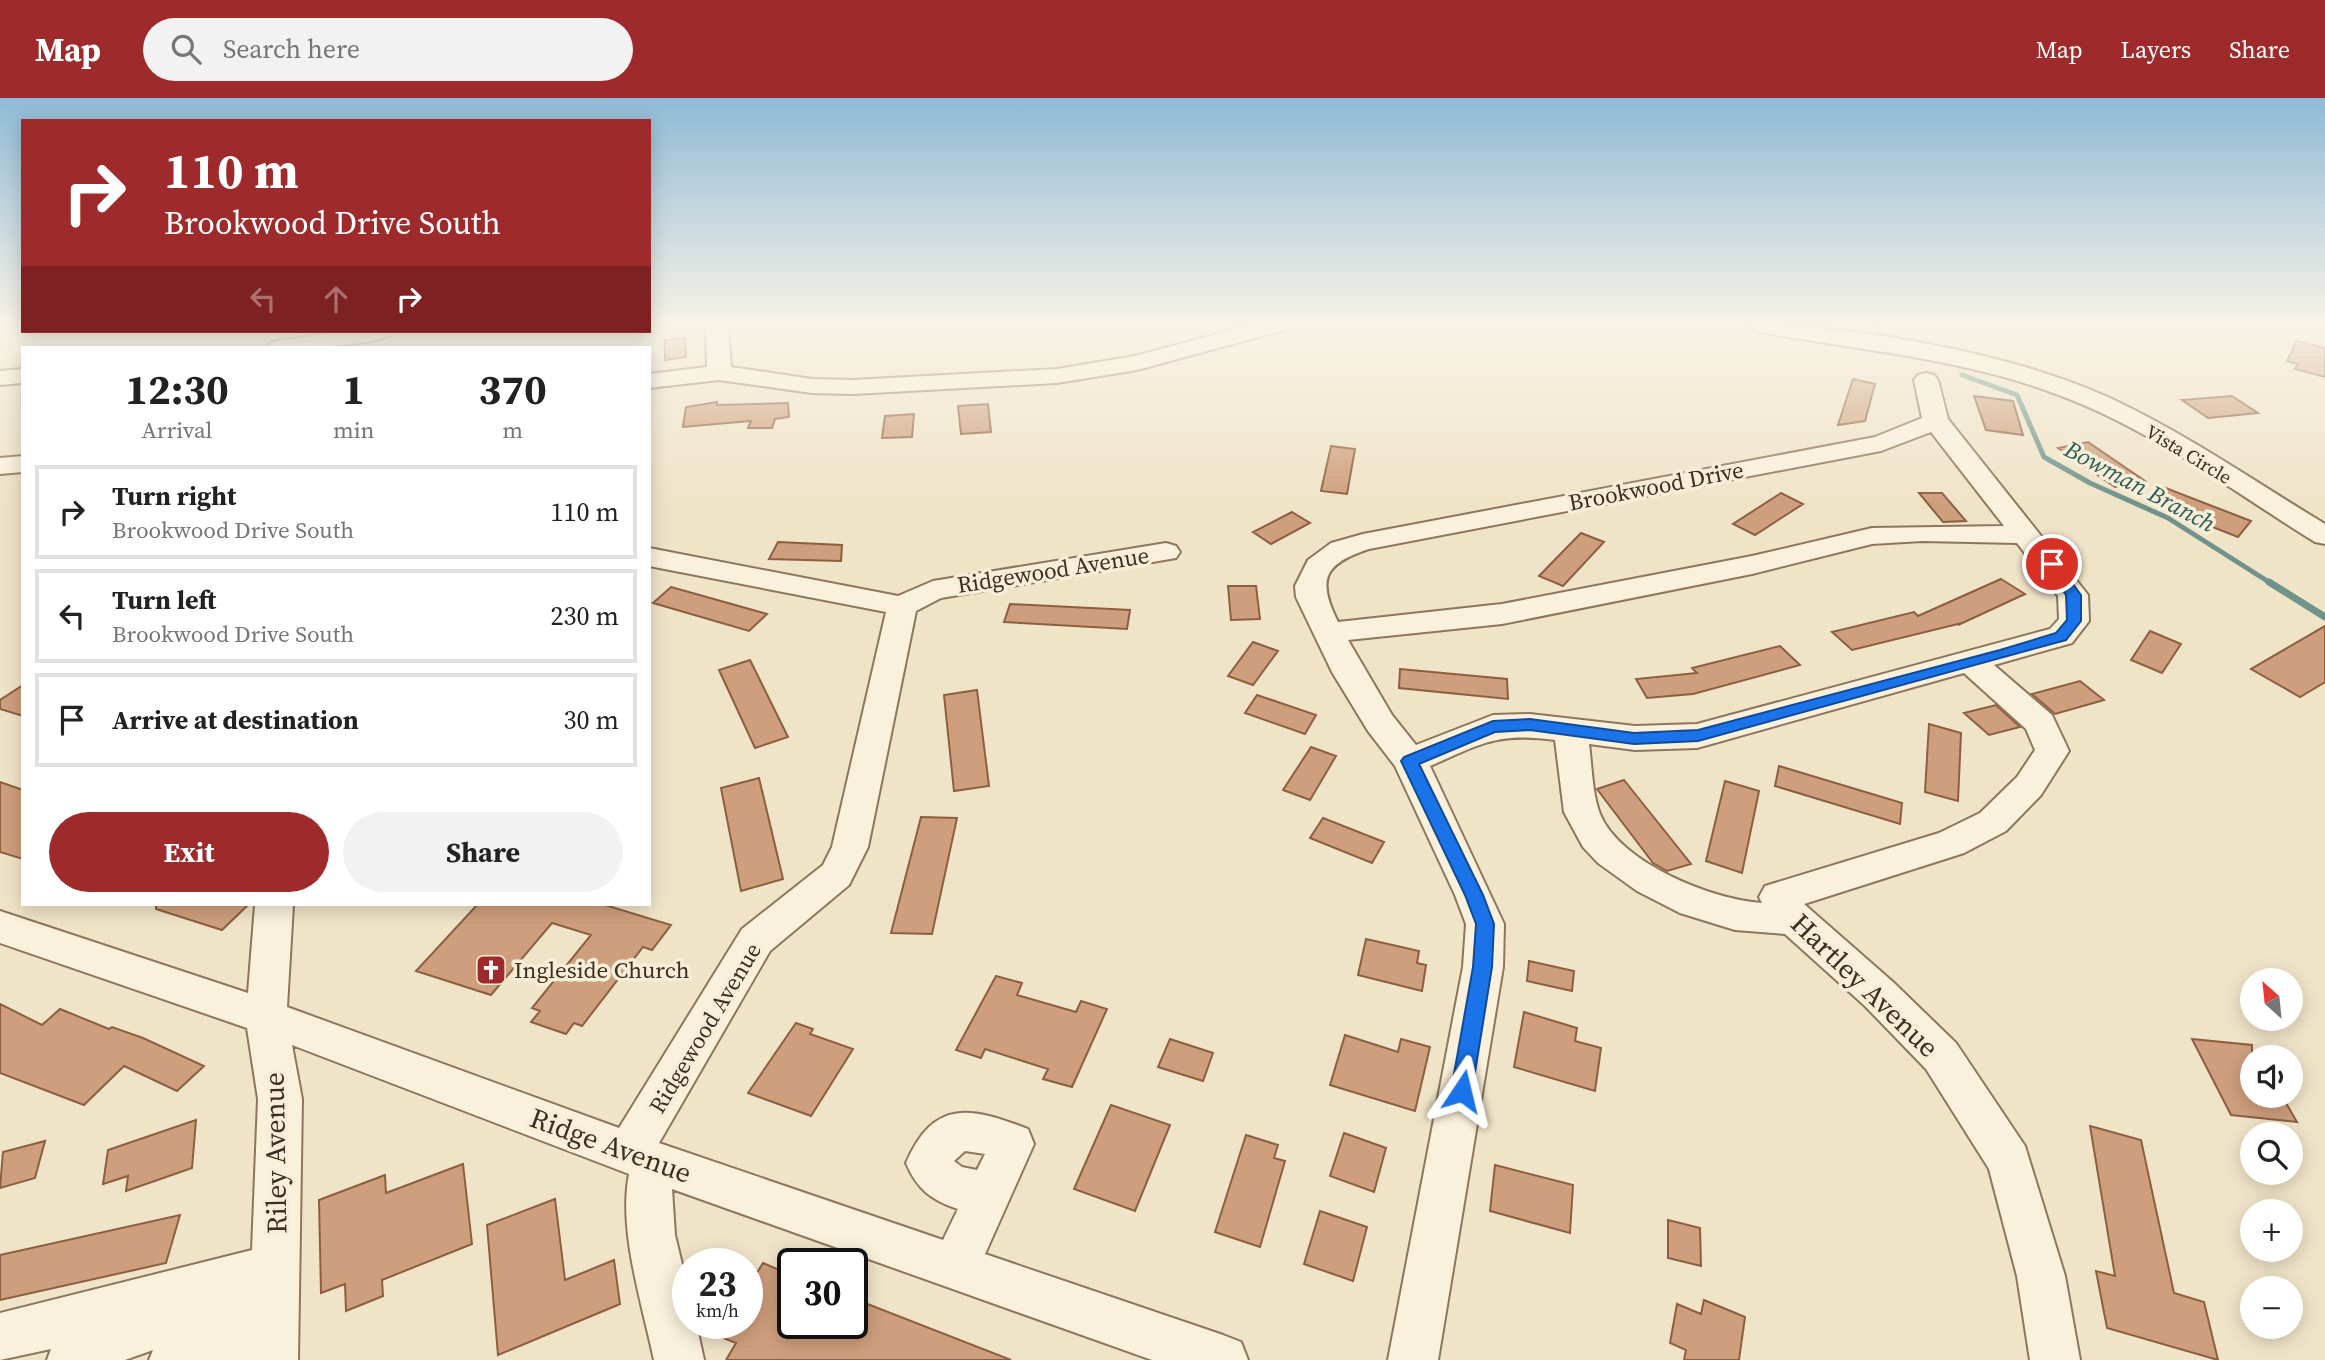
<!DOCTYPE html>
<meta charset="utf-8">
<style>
:root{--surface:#fff;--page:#f2f2f2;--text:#222;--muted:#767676;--line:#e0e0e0;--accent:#9e2a2b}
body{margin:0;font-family:"Source Serif 4",serif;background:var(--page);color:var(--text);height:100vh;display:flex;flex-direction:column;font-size:26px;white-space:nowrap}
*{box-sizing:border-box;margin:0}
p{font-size:23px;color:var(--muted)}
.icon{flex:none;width:38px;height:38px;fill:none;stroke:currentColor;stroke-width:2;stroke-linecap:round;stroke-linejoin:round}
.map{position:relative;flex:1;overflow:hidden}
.drawer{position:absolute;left:21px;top:248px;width:630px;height:560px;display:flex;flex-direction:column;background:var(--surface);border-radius:0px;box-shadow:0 4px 18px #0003}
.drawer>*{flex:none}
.top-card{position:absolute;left:21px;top:21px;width:630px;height:214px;border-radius:0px;box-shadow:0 4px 18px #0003;background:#9e2a2b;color:#fff;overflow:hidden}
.needle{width:46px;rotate:333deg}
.controls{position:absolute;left:2240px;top:870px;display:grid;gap:14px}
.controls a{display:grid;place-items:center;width:63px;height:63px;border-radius:50%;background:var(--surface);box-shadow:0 4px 18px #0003;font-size:35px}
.speed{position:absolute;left:672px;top:1150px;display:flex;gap:14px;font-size:35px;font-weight:700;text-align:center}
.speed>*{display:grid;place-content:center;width:91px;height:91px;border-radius:50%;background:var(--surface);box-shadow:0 4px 18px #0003;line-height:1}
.speed small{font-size:18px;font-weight:400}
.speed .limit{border:4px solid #111;border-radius:10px;background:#fff;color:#111}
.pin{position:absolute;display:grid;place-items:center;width:60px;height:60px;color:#fff;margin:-30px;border:4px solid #fff;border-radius:50%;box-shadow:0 2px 7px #0007}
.me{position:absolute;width:77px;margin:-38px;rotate:10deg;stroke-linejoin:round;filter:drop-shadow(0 0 5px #0008)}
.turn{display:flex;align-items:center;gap:24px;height:147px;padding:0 28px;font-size:32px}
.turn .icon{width:91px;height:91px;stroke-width:2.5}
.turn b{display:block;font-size:49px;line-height:60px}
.lanes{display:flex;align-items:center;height:66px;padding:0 28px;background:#0003;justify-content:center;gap:35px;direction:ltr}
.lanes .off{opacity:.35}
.eta{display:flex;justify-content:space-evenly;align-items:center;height:119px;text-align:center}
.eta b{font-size:42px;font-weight:700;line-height:49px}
.action{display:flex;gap:14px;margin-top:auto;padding:14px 28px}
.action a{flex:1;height:80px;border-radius:42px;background:var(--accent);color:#fff;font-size:28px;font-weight:700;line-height:80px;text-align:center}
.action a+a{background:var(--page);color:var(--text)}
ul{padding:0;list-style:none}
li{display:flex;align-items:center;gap:21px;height:94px;margin:0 14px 10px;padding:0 14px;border:4px solid var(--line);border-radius:0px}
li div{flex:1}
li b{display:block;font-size:26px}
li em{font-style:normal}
header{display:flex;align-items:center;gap:42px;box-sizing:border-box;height:98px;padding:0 35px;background:var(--accent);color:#fff}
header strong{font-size:33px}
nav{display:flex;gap:38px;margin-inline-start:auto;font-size:24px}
.search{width:490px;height:63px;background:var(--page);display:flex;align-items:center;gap:18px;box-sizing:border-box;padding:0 24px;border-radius:38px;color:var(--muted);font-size:26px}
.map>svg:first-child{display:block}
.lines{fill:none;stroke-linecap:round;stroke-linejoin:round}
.stream-far1{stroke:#6f938a;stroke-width:5}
.stream{stroke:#6f938a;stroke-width:7}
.building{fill:#cf9f7d;stroke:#8d5f41;stroke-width:2}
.minor-casing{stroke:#8d765c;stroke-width:4}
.minor{fill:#faf1dc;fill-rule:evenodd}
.route{fill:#1a73e8;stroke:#114b97;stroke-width:2}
.labels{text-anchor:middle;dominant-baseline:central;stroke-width:7;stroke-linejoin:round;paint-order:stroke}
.far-street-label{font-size:19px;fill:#3d2e20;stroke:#f7eed8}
.street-label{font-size:23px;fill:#3d2e20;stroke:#f7eed8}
.poi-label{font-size:23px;fill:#3d2e20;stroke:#f7eed8;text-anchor:start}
.water-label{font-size:24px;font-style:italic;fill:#2f5d5a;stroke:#f7eed8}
.near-street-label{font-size:28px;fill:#3d2e20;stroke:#f7eed8}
</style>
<header>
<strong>Map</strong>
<div class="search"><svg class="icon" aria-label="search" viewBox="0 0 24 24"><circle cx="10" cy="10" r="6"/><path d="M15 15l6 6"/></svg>Search here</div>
<nav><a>Map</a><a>Layers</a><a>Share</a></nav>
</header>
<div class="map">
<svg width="2325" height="1262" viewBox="0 0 2325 1262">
<rect width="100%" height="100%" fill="#f0e4c8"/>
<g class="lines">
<path class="stream-far1" d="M 1878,227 L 1880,238
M 1962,277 L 2017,297 L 2044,359 L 2090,385 L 2168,420 L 2272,486"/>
<path class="stream" d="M 2269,484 L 2325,519"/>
</g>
<path class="building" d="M 685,240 L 686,259 L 665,262 L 665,242 Z
M 2297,243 L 2325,250 L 2325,279 L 2295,271 L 2298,266 L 2287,263 Z
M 1853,281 L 1875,286 L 1865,323 L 1838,327 Z
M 1974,298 L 2013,303 L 2023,337 L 1986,332 Z
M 2232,298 L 2258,315 L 2208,320 L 2182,302 Z
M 717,304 L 717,307 L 788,305 L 789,319 L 775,321 L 772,330 L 748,330 L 751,323 L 683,329 L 686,309 Z
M 988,306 L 991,334 L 961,336 L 958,308 Z
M 914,316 L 912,339 L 882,340 L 885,318 Z
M 2088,344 L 2145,383 L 2115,389 L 2058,350 Z
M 1331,348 L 1355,351 L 1347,396 L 1321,393 Z
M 2163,389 L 2251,423 L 2238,439 L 2149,404 Z
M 1781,395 L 1803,406 L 1755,437 L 1733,426 Z
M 1919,395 L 1942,395 L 1966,423 L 1943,424 Z
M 1292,414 L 1310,425 L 1271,446 L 1253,434 Z
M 1581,435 L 1604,444 L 1563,488 L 1539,478 Z
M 778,444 L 842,447 L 841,463 L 769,461 Z
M 2001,481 L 2025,496 L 1958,527 L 1962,525 L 1852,552 L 1832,534 L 1914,514 L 1918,518 Z
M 1228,488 L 1256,488 L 1260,521 L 1231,522 Z
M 671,489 L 767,516 L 749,533 L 653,505 Z
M 1010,506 L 1130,512 L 1127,531 L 1004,524 Z
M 2325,528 L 2325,584 L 2300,599 L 2251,571 Z
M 2150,533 L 2181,546 L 2162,575 L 2131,562 Z
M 1253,544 L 1278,553 L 1253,587 L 1228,578 Z
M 1780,548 L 1800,567 L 1693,596 L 1647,600 L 1636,581 L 1697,575 L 1692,570 Z
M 750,562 L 788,639 L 755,650 L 719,572 Z
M 1400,571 L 1507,581 L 1508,601 L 1399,590 Z
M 2080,583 L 2104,602 L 2055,616 L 2032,596 Z
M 23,587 L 23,618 L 0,611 L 0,602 Z
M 977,592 L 989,688 L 954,693 L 944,597 Z
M 1257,597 L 1316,617 L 1305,636 L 1245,615 Z
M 1996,607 L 2020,629 L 1989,637 L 1964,615 Z
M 1929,626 L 1961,635 L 1958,703 L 1925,694 Z
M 1311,649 L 1336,658 L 1310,702 L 1283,692 Z
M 1779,668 L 1902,705 L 1900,726 L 1775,688 Z
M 759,680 L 783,781 L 741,793 L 721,690 Z
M 1624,682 L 1691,766 L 1667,773 L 1653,765 L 1597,691 Z
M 1725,683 L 1759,693 L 1742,775 L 1706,763 Z
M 0,684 L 23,692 L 23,761 L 0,754 Z
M 921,719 L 957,720 L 932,836 L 891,835 Z
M 1323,720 L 1384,744 L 1372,765 L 1310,740 Z
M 156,807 L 248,807 L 222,832 L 156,811 Z
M 477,807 L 605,807 L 671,827 L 652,852 L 643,849 L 582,928 L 574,925 L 566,936 L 531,924 L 540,913 L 532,910 L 591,837 L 552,825 L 491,897 L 416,873 Z
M 1366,841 L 1419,853 L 1417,865 L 1426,867 L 1422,893 L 1358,877 Z
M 1529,863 L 1574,873 L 1572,893 L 1527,883 Z
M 996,878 L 1022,885 L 1017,897 L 1076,914 L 1081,903 L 1107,911 L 1072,989 L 1043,981 L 1048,971 L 985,951 L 981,960 L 956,952 Z
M 0,906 L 42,927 L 60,911 L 109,931 L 112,929 L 143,940 L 204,968 L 177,993 L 124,968 L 84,1007 L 0,975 Z
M 1524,914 L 1577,930 L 1575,943 L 1601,950 L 1595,993 L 1514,969 Z
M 796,925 L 813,931 L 810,936 L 853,951 L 811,1018 L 748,995 Z
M 1345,937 L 1398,954 L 1401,941 L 1430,949 L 1415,1013 L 1330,987 Z
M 1170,941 L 1213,955 L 1203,983 L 1158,969 Z
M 2192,941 L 2252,947 L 2252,998 L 2282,998 L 2297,1024 L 2231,1017 Z
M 1111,1007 L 1170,1027 L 1135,1113 L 1074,1091 Z
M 196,1022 L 192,1070 L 126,1093 L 128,1078 L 103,1086 L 108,1052 Z
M 2090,1028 L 2141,1042 L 2174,1195 L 2204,1204 L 2218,1262 L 2107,1230 L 2096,1173 L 2115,1178 Z
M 1344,1035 L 1386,1050 L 1374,1094 L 1330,1078 Z
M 1246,1037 L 1278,1047 L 1274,1060 L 1285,1063 L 1260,1149 L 1215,1134 Z
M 45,1043 L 35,1080 L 0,1090 L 3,1054 Z
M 463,1066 L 472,1146 L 382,1182 L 383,1198 L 346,1213 L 345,1186 L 321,1195 L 319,1102 L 385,1077 L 386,1095 Z
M 1495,1067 L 1573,1087 L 1570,1135 L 1490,1113 Z
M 555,1101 L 565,1182 L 614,1162 L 620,1206 L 498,1257 L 487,1127 Z
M 1320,1113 L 1367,1129 L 1353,1183 L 1304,1166 Z
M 180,1117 L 166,1165 L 0,1202 L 0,1157 Z
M 1668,1122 L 1700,1130 L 1701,1168 L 1668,1160 Z
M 763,1165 L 793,1178 L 793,1225 L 852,1225 L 852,1200 L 1011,1262 L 726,1262 L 736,1245 L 718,1238 L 726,1225 L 747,1225 L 747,1191 Z
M 1704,1202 L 1745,1219 L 1739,1262 L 1684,1262 L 1686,1252 L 1670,1245 L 1677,1206 L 1701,1216 Z"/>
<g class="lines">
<g class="minor-casing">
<path id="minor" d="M 706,227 L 728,227 L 731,269 L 812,281 L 853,282 L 1057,271 L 1135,258 L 1251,227 L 1288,227 L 1285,232 L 1137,272 L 1057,285 L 853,296 L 812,295 L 719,282 L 649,290 L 649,276 L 707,269 Z
M 1748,227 C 1856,227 2011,255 2110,300 C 2185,335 2254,383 2325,426 L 2325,446 L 2315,444 C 2231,392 2150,330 2056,296 C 1961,260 1858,252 1759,234 Z
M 343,233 L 395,233 C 384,249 288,251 266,250 L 270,245 L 278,243 Z
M 23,271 L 23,285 L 0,287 L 0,273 Z
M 1926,275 L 1934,277 L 1938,282 L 1948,321 L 2088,497 L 2089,523 L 2072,545 L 1994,567 L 2052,617 L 2069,653 L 2041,697 L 2006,733 L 1964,755 L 1804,806 L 1893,884 L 1956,945 L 2025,1048 L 2065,1178 L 2080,1262 L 2030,1262 L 2017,1178 L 1989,1071 L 1926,971 L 1865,908 L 1785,836 L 1735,832 L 1680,815 L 1637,793 L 1598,765 L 1583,749 L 1564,714 L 1555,642 C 1497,634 1481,646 1430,668 L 1504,826 L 1503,869 L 1438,1262 L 1388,1262 L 1463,869 L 1466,826 L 1455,797 L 1395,668 L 1368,633 L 1332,574 L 1296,499 L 1295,488 L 1308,462 L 1331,445 L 1363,436 L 1875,339 L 1922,320 L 1914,282 L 1918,277 ZM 1931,334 L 2004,428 L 1872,430 L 1752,458 L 1502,506 L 1338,524 C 1317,482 1323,466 1369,451 L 1881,353 ZM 1922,443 L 2017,445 L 2058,498 L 2059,521 L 2050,531 L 1697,626 L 1635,628 L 1530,616 L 1493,617 L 1416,647 L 1392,617 L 1348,542 L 1502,526 L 1752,476 L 1872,446 ZM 1964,575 L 2026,631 L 2035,652 L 2017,679 L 1980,715 L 1939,735 L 1765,788 L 1759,799 L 1762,805 C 1713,802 1620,765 1600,716 C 1592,695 1592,668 1589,646 L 1635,652 L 1697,650 Z
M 23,358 L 23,374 L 0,376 L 0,360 Z
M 1166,445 L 1176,448 L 1180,454 L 1176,460 L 941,500 L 916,513 L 868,749 L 849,787 L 770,853 L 659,1045 L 943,1142 L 958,1111 C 931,1102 917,1091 906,1065 C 934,1000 971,1009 1028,1031 L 1034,1046 L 985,1156 L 1223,1237 L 1241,1244 L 1248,1262 L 1152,1262 L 672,1091 L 675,1137 L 688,1191 L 688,1225 L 696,1225 L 704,1262 L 654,1262 C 642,1205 618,1132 629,1076 L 292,947 L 302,1001 L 298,1262 L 149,1262 L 153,1252 L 125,1262 L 47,1262 L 51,1251 L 0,1262 L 0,1215 L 252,1152 L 258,1001 L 247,930 L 0,845 L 0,813 L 248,895 L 255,807 L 293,807 L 287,909 L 619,1030 L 742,831 L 823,767 L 832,749 L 886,514 L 649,468 L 649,450 L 898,498 L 933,483 ZM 965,1053 L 985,1056 L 977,1072 L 962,1069 L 954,1063 Z"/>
</g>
<use href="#minor" class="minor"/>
</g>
<linearGradient id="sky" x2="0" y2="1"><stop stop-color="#8fbad6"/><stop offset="0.56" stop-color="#f8f3e6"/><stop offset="1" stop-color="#f8f3e6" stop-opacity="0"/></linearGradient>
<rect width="2325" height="404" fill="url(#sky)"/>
<path class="route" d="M 2047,463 L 2056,463 L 2081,497 L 2081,523 L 2066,542 L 1698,643 L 1634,646 L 1530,632 L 1495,634 L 1419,666 L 1483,797 L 1494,826 L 1492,869 L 1472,993 L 1469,1000 L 1462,1003 L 1454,1000 L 1451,993 L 1473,869 L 1476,826 L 1465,797 L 1401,663 L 1404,659 L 1493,623 L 1530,621 L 1634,635 L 1698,632 L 2000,552 L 2056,535 L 2067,522 L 2066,497 L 2045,466 Z"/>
<defs>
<g id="church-square" transform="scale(1.575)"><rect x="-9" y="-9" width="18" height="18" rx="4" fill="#9e2a2b" stroke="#f7eed8"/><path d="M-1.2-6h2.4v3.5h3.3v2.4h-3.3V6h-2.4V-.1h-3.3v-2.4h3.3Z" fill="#fff"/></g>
</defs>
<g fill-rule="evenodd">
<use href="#church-square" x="491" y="872"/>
</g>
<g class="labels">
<g class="far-street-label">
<text transform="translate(2189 356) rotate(31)">Vista Circle</text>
</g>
<g class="street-label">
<text transform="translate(1656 388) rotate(-11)">Brookwood Drive</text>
<text transform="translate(1053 472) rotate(-9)">Ridgewood Avenue</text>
<text transform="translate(705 930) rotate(-59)">Ridgewood Avenue</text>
</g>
<g class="poi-label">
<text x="514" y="872">Ingleside Church</text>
</g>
<g class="water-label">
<text transform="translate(2140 388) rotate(28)">Bowman Branch</text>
</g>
<g class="near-street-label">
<text transform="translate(1865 887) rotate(44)">Hartley Avenue</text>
<text transform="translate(611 1047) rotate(20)">Ridge Avenue</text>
<text transform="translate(275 1055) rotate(-91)">Riley Avenue</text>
</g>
</g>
</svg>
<div class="controls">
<a><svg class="needle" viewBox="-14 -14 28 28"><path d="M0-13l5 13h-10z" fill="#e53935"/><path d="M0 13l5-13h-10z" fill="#767676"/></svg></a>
<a><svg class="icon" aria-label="sound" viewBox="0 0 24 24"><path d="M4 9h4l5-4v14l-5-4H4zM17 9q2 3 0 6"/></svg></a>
<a><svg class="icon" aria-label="search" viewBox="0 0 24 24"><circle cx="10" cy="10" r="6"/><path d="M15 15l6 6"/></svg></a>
<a>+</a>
<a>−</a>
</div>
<div class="speed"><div>23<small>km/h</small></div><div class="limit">30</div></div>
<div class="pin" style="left:2052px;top:466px;background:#d93025"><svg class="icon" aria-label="arrive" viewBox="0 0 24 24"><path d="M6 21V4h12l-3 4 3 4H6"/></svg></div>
<svg class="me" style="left:1462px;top:993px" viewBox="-20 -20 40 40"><path d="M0-17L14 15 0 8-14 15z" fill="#1a73e8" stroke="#fff" stroke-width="4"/></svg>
<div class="top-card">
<div class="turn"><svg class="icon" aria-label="right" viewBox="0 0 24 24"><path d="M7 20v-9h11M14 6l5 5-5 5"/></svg><div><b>110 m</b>Brookwood Drive South</div></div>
<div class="lanes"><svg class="icon off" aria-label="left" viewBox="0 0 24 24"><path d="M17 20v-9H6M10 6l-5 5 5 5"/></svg><svg class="icon off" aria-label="ahead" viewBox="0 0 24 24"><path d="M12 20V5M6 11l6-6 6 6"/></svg><svg class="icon" aria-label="right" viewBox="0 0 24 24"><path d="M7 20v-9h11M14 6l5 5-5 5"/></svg></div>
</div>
<section class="drawer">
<div class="eta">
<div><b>12:30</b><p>Arrival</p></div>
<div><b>1</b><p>min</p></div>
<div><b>370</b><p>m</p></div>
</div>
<ul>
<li><svg class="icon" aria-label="right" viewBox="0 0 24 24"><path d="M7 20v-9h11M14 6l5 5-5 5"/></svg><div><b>Turn right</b><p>Brookwood Drive South</p></div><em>110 m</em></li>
<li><svg class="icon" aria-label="left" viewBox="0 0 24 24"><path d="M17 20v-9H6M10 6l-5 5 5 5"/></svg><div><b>Turn left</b><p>Brookwood Drive South</p></div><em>230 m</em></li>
<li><svg class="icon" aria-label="arrive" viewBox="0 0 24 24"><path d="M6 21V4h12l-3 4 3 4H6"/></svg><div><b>Arrive at destination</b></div><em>30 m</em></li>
</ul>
<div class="action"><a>Exit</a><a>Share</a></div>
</section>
</div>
